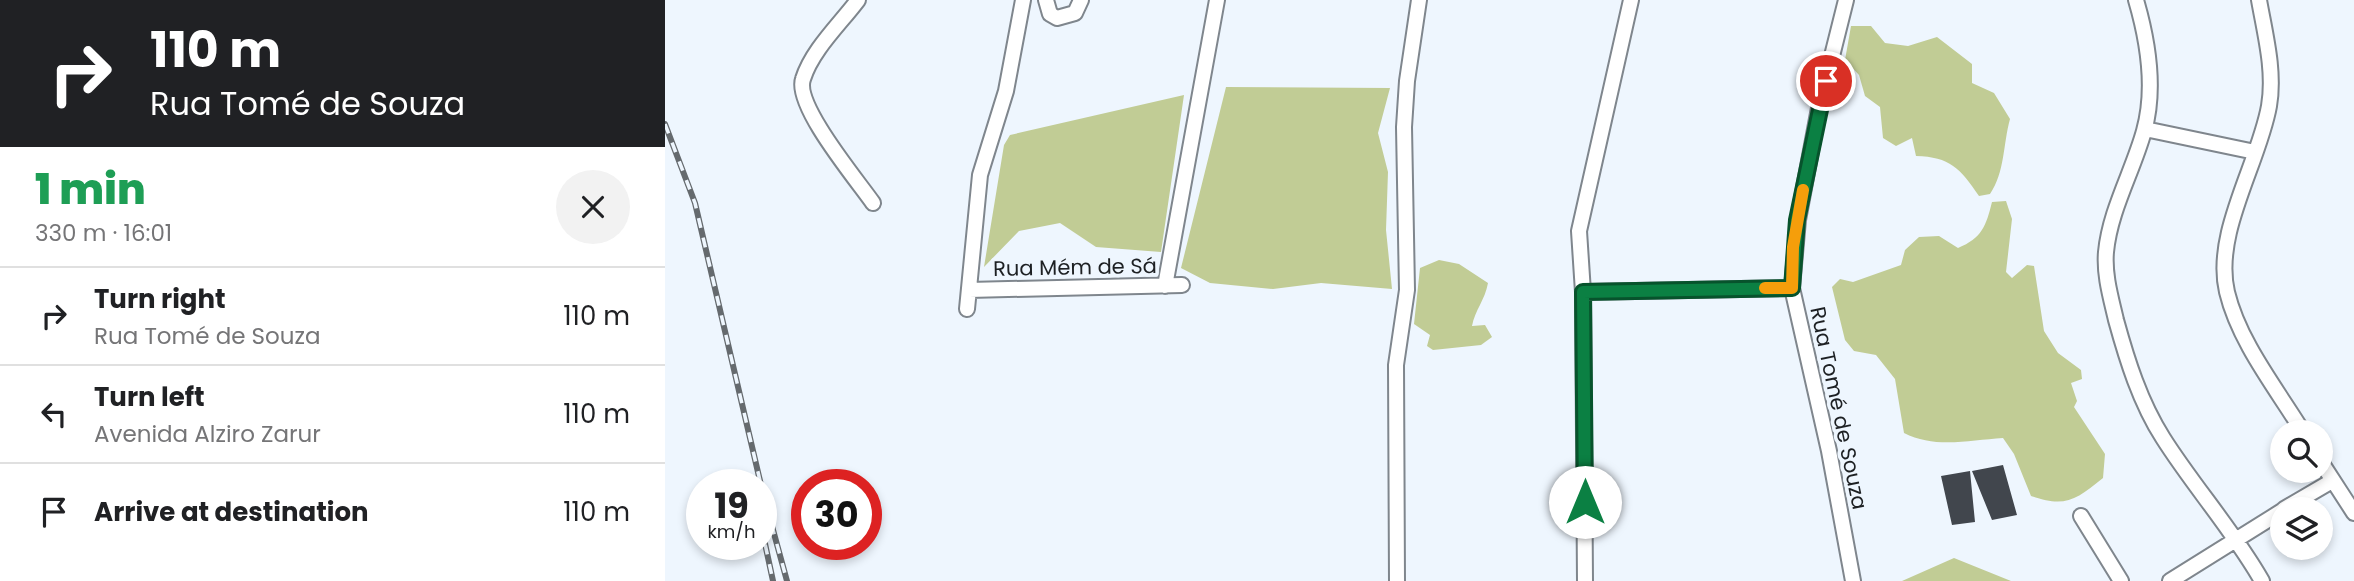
<!DOCTYPE html>
<meta charset="utf-8">
<style>
:root{--surface:#fff;--page:#f2f2f2;--text:#202124;--muted:#757577;--line:#e0e0e0}
body{margin:0;font-family:Poppins,sans-serif;background:var(--page);color:var(--text);height:100vh;display:flex;flex-direction:column;font-size:26px;white-space:nowrap}
*{box-sizing:border-box;margin:0}
p{font-size:23px;color:var(--muted)}
.icon{flex:none;width:38px;height:38px;fill:none;stroke:currentColor;stroke-width:2;stroke-linecap:round;stroke-linejoin:round}
.map{position:relative;flex:1;overflow:hidden}
.panel{display:flex;flex-direction:column;background:var(--surface);width:665px}
.panel>*{flex:none}
.guide{background:#202124;color:#fff;overflow:hidden}
.buttons{position:absolute;left:1605px;top:420px;display:grid;gap:14px}
.buttons a{display:grid;place-items:center;width:63px;height:63px;border-radius:50%;background:var(--surface);box-shadow:0 4px 10px #0003;font-size:35px}
.speed{position:absolute;left:21px;top:469px;display:flex;gap:14px;font-size:35px;font-weight:700;text-align:center}
.speed>*{display:grid;place-content:center;width:91px;height:91px;border-radius:50%;background:var(--surface);box-shadow:0 4px 10px #0003;line-height:1}
.speed small{font-size:18px;font-weight:400}
.speed .limit{border:10px solid #d22;background:#fff;color:#111}
.pin{position:absolute;display:grid;place-items:center;width:60px;height:60px;color:#fff;margin:-30px;border:4px solid #fff;border-radius:50%;box-shadow:0 2px 7px #0007}
.me{position:absolute;width:77px;margin:-38px;rotate:0deg;stroke-linejoin:round;filter:drop-shadow(0 0 5px #0008)}
.turn{display:flex;align-items:center;gap:24px;height:147px;padding:0 35px;font-size:32px}
.turn .icon{width:91px;height:91px;stroke-width:2.5}
.turn b{display:block;font-size:49px;line-height:60px}
.round{display:grid;place-items:center;flex:none;width:74px;height:74px;border-radius:37px;background:var(--page)}
.headline{display:flex;align-items:center;justify-content:space-between;height:119px;padding:0 35px}
h1{font-size:42px;font-weight:800;line-height:52px;color:#1e9e55}
ul{padding:0;list-style:none}
li{display:flex;align-items:center;gap:21px;height:98px;padding:0 35px;border-top:2px solid var(--line)}
li div{flex:1}
li b{display:block;font-size:26px}
li em{font-style:normal}
main{display:flex;flex:1;min-height:0}
.map>svg:first-child{display:block}
.forest{fill:#c1cc95}
.building{fill:#41464d}
.lines{fill:none;stroke-linecap:round;stroke-linejoin:round}
.minor-casing{stroke:#7f868d;stroke-width:18}
.minor{stroke:#fff;stroke-width:14}
.rail-casing{stroke:#656a6e;stroke-width:6}
.rail{stroke:#eef6fe;stroke-width:3.5;stroke-dasharray:10;stroke-linecap:butt}
.route-casing{stroke:#07532c;stroke-width:18}
.route{stroke:#0b8043;stroke-width:12}
.slow{stroke:#f59e0b;stroke-width:12}
.labels{text-anchor:middle;dominant-baseline:central;stroke-width:7;stroke-linejoin:round;paint-order:stroke}
.street-label{font-size:21px;fill:#1d2023;stroke:#eef6fe}
</style>
<main>
<section class="panel">
<div class="guide">
<div class="turn"><svg class="icon" aria-label="right" viewBox="0 0 24 24"><path d="M7 20v-9h11M14 6l5 5-5 5"/></svg><div><b>110 m</b>Rua Tomé de Souza</div></div>
</div>
<div class="headline"><div><h1>1 min</h1><p>330 m · 16:01</p></div><a class="round"><svg class="icon" aria-label="close" viewBox="0 0 24 24"><path d="M6 6l12 12M18 6L6 18"/></svg></a></div>
<ul>
<li><svg class="icon" aria-label="right" viewBox="0 0 24 24"><path d="M7 20v-9h11M14 6l5 5-5 5"/></svg><div><b>Turn right</b><p>Rua Tomé de Souza</p></div><em>110 m</em></li>
<li><svg class="icon" aria-label="left" viewBox="0 0 24 24"><path d="M17 20v-9H6M10 6l-5 5 5 5"/></svg><div><b>Turn left</b><p>Avenida Alziro Zarur</p></div><em>110 m</em></li>
<li><svg class="icon" aria-label="arrive" viewBox="0 0 24 24"><path d="M6 21V4h12l-3 4 3 4H6"/></svg><div><b>Arrive at destination</b></div><em>110 m</em></li>
</ul>
</section>
<div class="map">
<svg width="1689" height="581" viewBox="0 0 1689 581">
<rect width="100%" height="100%" fill="#eef6fe"/>
<path class="forest" d="M 1186,26 L 1206,26 L 1220,43 L 1243,46 L 1272,37 L 1307,64 L 1307,83 L 1329,93 L 1345,119 C 1338,144 1340,172 1325,194 L 1314,196 C 1295,168 1285,157 1251,156 L 1247,138 L 1231,146 L 1218,138 L 1215,107 L 1200,96 L 1194,75 L 1180,60 Z
M 561,87 L 725,88 L 713,133 L 723,172 L 721,230 L 727,289 L 656,283 L 608,289 L 545,283 L 516,268 Z
M 519,95 L 496,252 L 431,247 L 395,223 L 354,231 L 319,267 L 339,145 L 345,135 Z
M 1341,201 L 1347,219 L 1341,272 L 1347,278 L 1362,265 L 1369,266 L 1379,331 L 1393,353 L 1416,370 L 1417,379 L 1406,383 L 1412,401 L 1409,407 L 1440,454 L 1438,478 C 1411,500 1400,508 1366,496 L 1349,454 L 1338,438 C 1305,440 1270,449 1239,433 L 1230,379 L 1211,355 L 1189,351 L 1180,340 L 1167,287 L 1175,279 L 1188,282 L 1236,265 L 1240,250 L 1254,237 L 1274,236 L 1293,248 C 1317,238 1321,226 1327,202 Z
M 774,260 L 794,264 L 823,283 C 820,300 810,310 807,326 L 820,325 L 827,337 L 816,345 L 768,350 L 762,346 L 765,335 L 749,324 L 755,268 Z
M 1289,558 L 1346,581 L 1237,581 Z"/>
<path class="building" d="M 1338,465 L 1352,515 L 1327,520 L 1307,471 Z
M 1305,471 L 1310,522 L 1287,525 L 1276,476 Z"/>
<g class="lines">
<g class="minor-casing">
<path id="minor" d="M 193,0 C 175,24 147,50 138,79 C 129,105 192,180 208,203
M 381,0 L 385,14 L 392,18 L 410,13 L 416,0
M 1181,0 L 1154,108 L 1133,220 L 1127,288 L 1164,451 L 1188,581
M 1471,0 C 1483,41 1491,88 1479,131 C 1468,171 1445,210 1441,252 C 1439,275 1446,298 1451,320 C 1462,360 1475,402 1498,438 C 1529,487 1568,530 1597,581
M 1594,0 C 1600,34 1610,71 1604,106 C 1594,163 1548,233 1562,292 C 1574,342 1611,388 1638,432
M 1480,129 L 1590,152
M 500,286 L 552,0
M 304,290 L 517,285
M 918,292 L 1127,288
M 302,309 L 315,175 L 341,91 L 358,0
M 1656,462 L 1689,513
M 1619,509 L 1667,481
M 1416,516 L 1456,581
M 732,581 L 731,365 L 742,290 L 739,127 L 742,81 L 754,0
M 920,581 L 918,292 L 914,231 L 966,0
M 1505,581 L 1617,511"/>
</g>
<use href="#minor" class="minor"/>
<g class="rail-casing">
<path id="rail" d="M 0,124 L 30,203 L 96,485
M 96,486 L 122,581
M 96,525 L 108,581"/>
</g>
<use href="#rail" class="rail"/>
</g>
<g class="lines">
<g class="route-casing">
<path id="route" d="M 920,502 L 918,292 L 1127,288 L 1132,220 L 1161,81"/>
</g>
<use href="#route" class="route"/>
<path class="slow" d="M 1100,288 L 1127,288 L 1128,247 L 1138,190"/>
</g>
<g class="labels">
<g class="street-label">
<text transform="translate(410 267) rotate(-1)">Rua Mém de Sá</text>
<text transform="translate(1174 408) rotate(78)">Rua Tomé de Souza</text>
</g>
</g>
</svg>
<div class="buttons">
<a><svg class="icon" aria-label="search" viewBox="0 0 24 24"><circle cx="10" cy="10" r="6"/><path d="M15 15l6 6"/></svg></a>
<a><svg class="icon" aria-label="layers" viewBox="0 0 24 24"><path d="M12 4l9 5-9 5-9-5zM3 14l9 5 9-5"/></svg></a>
</div>
<div class="speed"><div>19<small>km/h</small></div><div class="limit">30</div></div>
<div class="pin" style="left:1161px;top:81px;background:#d93025"><svg class="icon" aria-label="arrive" viewBox="0 0 24 24"><path d="M6 21V4h12l-3 4 3 4H6"/></svg></div>
<svg class="me" style="left:920px;top:502px" viewBox="-20 -20 40 40"><circle r="19" fill="#fff"/><path d="M0-13L10 11 0 6-10 11z" fill="#0b8043"/></svg>
</div>
</main>
